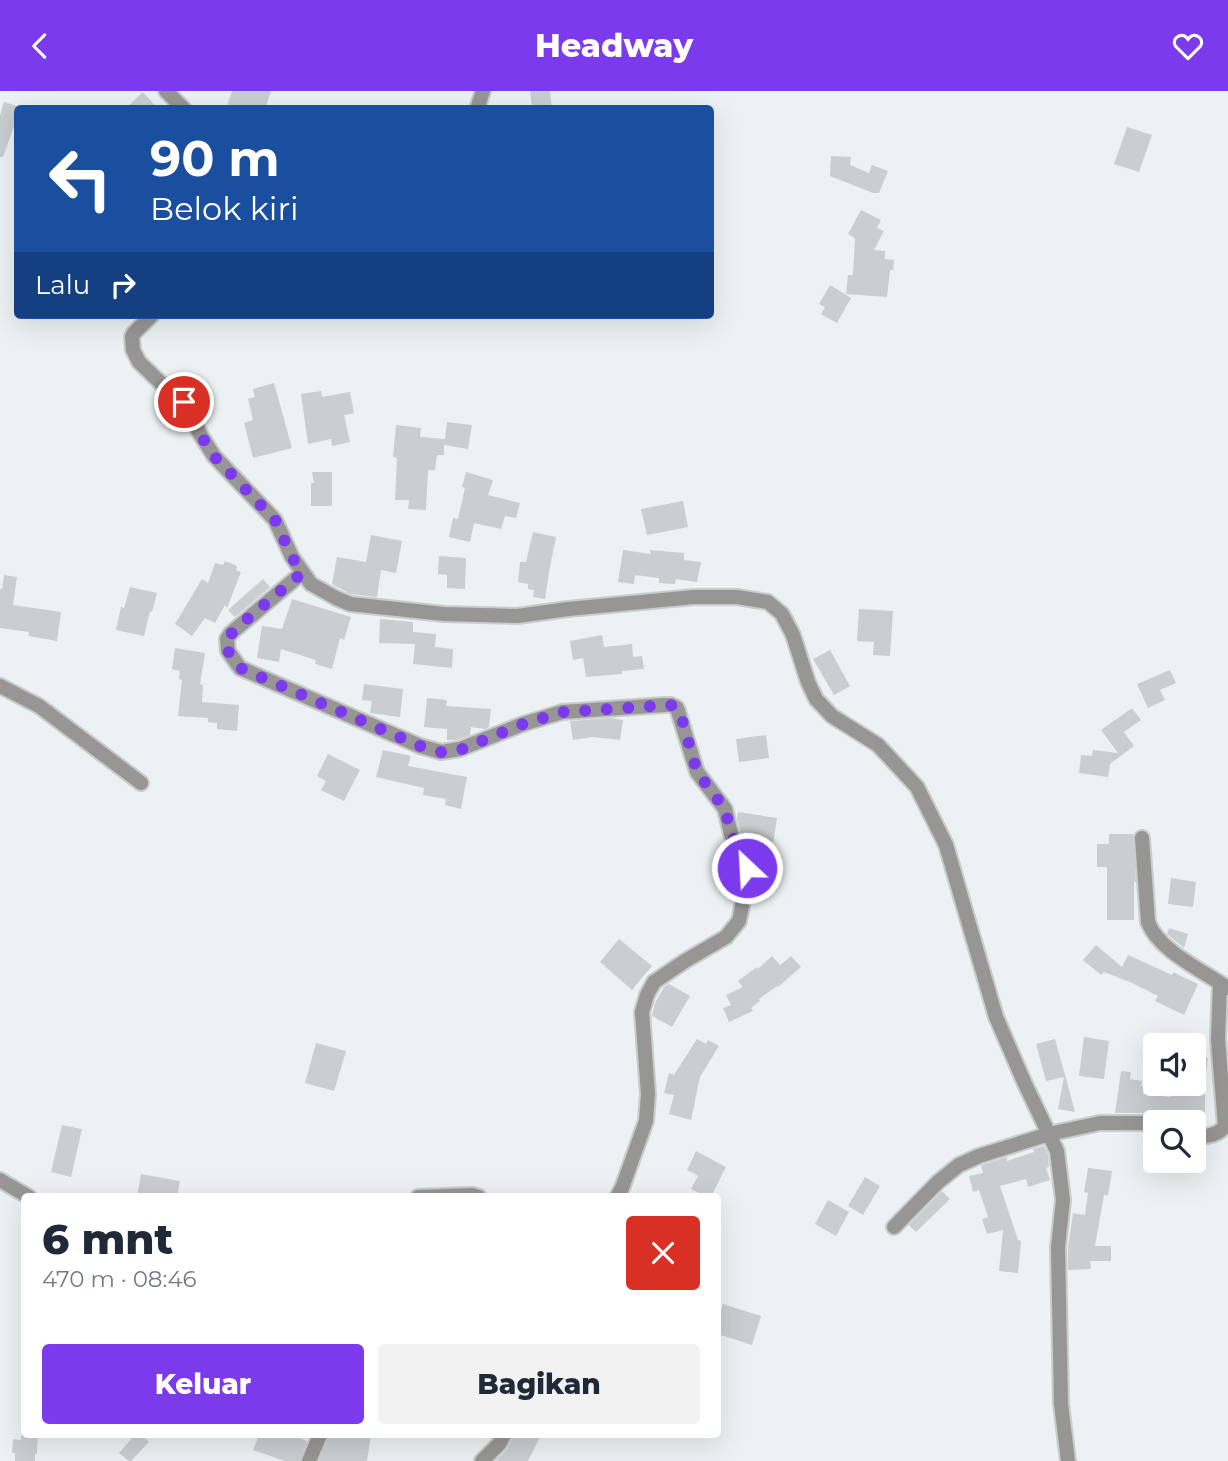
<!DOCTYPE html>
<html lang="id">
<meta charset="utf-8">
<style>
:root{--surface:#fff;--page:#f2f2f3;--text:#1f2937;--muted:#747a83;--accent:#7c3aed}
body{margin:0;font-family:Montserrat,sans-serif;background:var(--page);color:var(--text);height:100vh;display:flex;flex-direction:column;font-size:26px;white-space:nowrap}
*{box-sizing:border-box;margin:0}
p{font-size:23px;color:var(--muted)}
.icon{flex:none;width:38px;height:38px;fill:none;stroke:currentColor;stroke-width:2;stroke-linecap:round;stroke-linejoin:round}
.map{position:relative;flex:1;overflow:hidden}
.details{position:absolute;left:21px;top:1102px;width:700px;height:245px;display:flex;flex-direction:column;background:var(--surface);border-radius:7px;box-shadow:0 7px 28px #0002}
.details>*{flex:none}
.top-card{position:absolute;left:14px;top:14px;width:700px;height:214px;border-radius:7px;box-shadow:0 7px 28px #0002;background:#1a4fa0;color:#fff;overflow:hidden}
.buttons{position:absolute;left:1143px;top:942px;display:grid;gap:14px}
.buttons a{display:grid;place-items:center;width:63px;height:63px;border-radius:7px;background:var(--surface);box-shadow:0 7px 28px #0002;font-size:35px}
.pin{position:absolute;display:grid;place-items:center;width:60px;height:60px;color:#fff;margin:-30px;border:4px solid #fff;border-radius:50%;box-shadow:0 2px 7px #0007}
.me{position:absolute;width:77px;margin:-38px;rotate:335deg;stroke-linejoin:round;filter:drop-shadow(0 0 5px #0008)}
.turn{display:flex;align-items:center;gap:24px;height:147px;padding:0 21px;font-size:32px}
.turn .icon{width:91px;height:91px;stroke-width:2.5}
.turn b{display:block;font-size:49px;line-height:60px}
.then{display:flex;align-items:center;height:66px;padding:0 21px;background:#0003;gap:14px;font-size:26px}
.round{display:grid;place-items:center;flex:none;width:74px;height:74px;border-radius:7px;background:var(--page)}
.head{display:flex;align-items:center;justify-content:space-between;height:119px;padding:0 21px}
h1{font-size:42px;font-weight:800;line-height:52px}
.action{display:flex;gap:14px;margin-top:auto;padding:14px 21px}
.action a{flex:1;height:80px;border-radius:7px;background:var(--accent);color:#fff;font-size:28px;font-weight:800;line-height:80px;text-align:center}
.action a+a{background:var(--page);color:var(--text)}
header{display:flex;justify-content:space-between;align-items:center;height:91px;padding:0 21px;background:var(--accent);color:#fff;font-size:32px;font-weight:800}
.map>svg:first-child{display:block}
.building{fill:#c9ced0}
.lines{fill:none;stroke-linecap:round;stroke-linejoin:round}
.minor-casing{stroke:#c7cccd;stroke-width:18}
.minor{stroke:#989695;stroke-width:14}
.route{stroke:#7c3aed;stroke-width:12;stroke-dasharray:0 21.6}
</style>
<header><svg class="icon" aria-label="back" viewBox="0 0 24 24"><path d="M15 5l-7 7 7 7"/></svg>Headway<svg class="icon" aria-label="heart" viewBox="0 0 24 24"><path d="M12 20l-8-8c-3-5 5-10 8-4 3-6 11-1 8 4z"/></svg></header>
<div class="map">
<svg width="1228" height="1370" viewBox="0 0 1228 1370">
<rect width="100%" height="100%" fill="#ecf2f3"/>
<path class="building" d="M 232,0 L 271,0 L 265,18 L 235,18 L 227,15 Z
M 530,0 L 550,0 L 552,18 L 532,18 Z
M 143,1 L 158,18 L 125,18 Z
M 4,11 L 20,16 L 18,18 L 18,24 L 3,66 L 0,66 L 0,24 Z
M 1127,36 L 1152,44 L 1139,81 L 1114,73 Z
M 831,65 L 851,66 L 850,74 L 869,82 L 872,74 L 888,80 L 879,102 L 873,102 L 830,85 Z
M 861,119 L 881,129 L 877,137 L 884,140 L 874,159 L 885,160 L 885,168 L 894,169 L 893,179 L 890,179 L 887,206 L 846,203 L 848,184 L 853,184 L 855,147 L 848,143 Z
M 830,194 L 851,207 L 837,232 L 821,223 L 825,216 L 819,213 Z
M 274,292 L 292,357 L 253,367 L 244,332 L 253,329 L 248,308 L 255,306 L 253,298 Z
M 321,300 L 322,306 L 350,301 L 354,322 L 344,324 L 350,351 L 332,355 L 331,348 L 308,353 L 301,303 Z
M 447,331 L 472,334 L 468,358 L 444,354 L 444,364 L 437,364 L 435,379 L 428,379 L 426,419 L 408,418 L 409,409 L 395,409 L 397,367 L 393,366 L 396,334 L 421,337 L 420,346 L 445,348 Z
M 312,381 L 332,381 L 332,415 L 311,415 L 311,392 L 314,392 Z
M 466,381 L 493,389 L 488,404 L 520,412 L 516,427 L 505,425 L 501,438 L 474,432 L 470,451 L 449,446 L 453,427 L 458,428 L 465,397 L 462,396 Z
M 683,410 L 688,436 L 647,444 L 641,418 Z
M 533,441 L 556,446 L 549,481 L 545,508 L 533,506 L 534,499 L 528,498 L 528,493 L 518,491 L 520,471 L 526,471 Z
M 371,444 L 402,450 L 396,482 L 381,479 L 377,506 L 350,503 L 332,493 L 337,466 L 366,471 Z
M 623,459 L 651,463 L 650,459 L 684,462 L 684,469 L 701,471 L 697,491 L 676,488 L 675,493 L 659,492 L 659,487 L 635,484 L 634,493 L 618,491 Z
M 439,465 L 466,467 L 465,498 L 447,497 L 447,484 L 438,483 Z
M 225,470 L 237,475 L 236,479 L 241,481 L 227,517 L 225,514 L 215,532 L 205,527 L 192,545 L 175,533 L 202,488 L 208,492 L 215,472 L 223,474 Z
M 4,484 L 17,486 L 13,514 L 61,521 L 57,550 L 29,545 L 29,541 L 0,537 L 0,498 L 2,498 Z
M 263,488 L 270,496 L 235,526 L 228,519 Z
M 130,496 L 157,502 L 152,521 L 150,520 L 144,545 L 116,539 L 121,516 L 124,517 Z
M 292,508 L 351,526 L 344,549 L 340,547 L 332,578 L 315,573 L 316,569 L 281,558 L 279,571 L 257,567 L 262,535 L 282,538 Z
M 859,518 L 893,520 L 890,565 L 873,564 L 874,551 L 857,550 Z
M 380,528 L 413,531 L 413,541 L 436,543 L 435,556 L 453,558 L 452,577 L 413,573 L 415,553 L 379,552 Z
M 602,544 L 604,556 L 632,553 L 633,566 L 642,565 L 644,578 L 622,580 L 622,583 L 586,586 L 583,567 L 573,569 L 570,550 Z
M 175,557 L 205,562 L 200,593 L 203,594 L 202,611 L 239,614 L 237,640 L 217,638 L 217,632 L 208,631 L 208,627 L 178,625 L 182,589 L 179,588 L 180,580 L 172,578 Z
M 830,559 L 850,595 L 834,604 L 813,568 Z
M 1170,579 L 1176,592 L 1160,599 L 1165,609 L 1148,617 L 1137,593 Z
M 364,593 L 403,598 L 400,626 L 370,622 L 372,610 L 362,609 Z
M 427,607 L 447,609 L 446,615 L 491,618 L 489,636 L 485,638 L 471,636 L 470,644 L 457,649 L 447,649 L 447,638 L 424,636 Z
M 1132,617 L 1141,629 L 1124,641 L 1134,655 L 1110,673 L 1108,686 L 1079,682 L 1081,664 L 1092,665 L 1093,659 L 1118,662 L 1101,639 Z
M 611,627 L 623,629 L 620,649 L 593,646 L 573,649 L 570,630 Z
M 766,644 L 769,667 L 739,671 L 736,648 Z
M 383,659 L 411,665 L 408,675 L 467,686 L 461,718 L 445,714 L 446,708 L 423,704 L 424,697 L 376,686 Z
M 328,663 L 360,679 L 344,710 L 321,699 L 326,690 L 317,685 Z
M 738,721 L 777,727 L 771,766 L 752,763 L 749,755 L 750,746 L 743,745 L 740,740 L 737,727 Z
M 1109,743 L 1133,743 L 1136,791 L 1134,791 L 1134,829 L 1107,829 L 1107,776 L 1097,776 L 1097,753 L 1109,753 Z
M 1171,787 L 1196,791 L 1193,816 L 1168,813 Z
M 1169,837 L 1188,843 L 1184,857 L 1167,843 Z
M 619,848 L 652,875 L 632,899 L 600,871 Z
M 1096,854 L 1122,876 L 1128,864 L 1172,884 L 1173,881 L 1198,893 L 1184,924 L 1155,910 L 1158,905 L 1130,891 L 1104,881 L 1101,884 L 1083,869 Z
M 772,865 L 780,874 L 791,865 L 801,876 L 778,896 L 777,895 L 759,908 L 760,910 L 751,917 L 753,920 L 729,931 L 723,917 L 731,914 L 726,904 L 743,896 L 738,890 L 757,876 L 758,878 Z
M 669,893 L 690,905 L 672,936 L 652,925 L 655,912 L 664,896 Z
M 1084,946 L 1109,950 L 1104,988 L 1079,985 Z
M 697,948 L 706,953 L 708,949 L 719,955 L 700,986 L 691,1029 L 669,1023 L 674,1004 L 664,1002 L 669,982 L 674,984 Z
M 1055,948 L 1065,984 L 1075,1021 L 1058,1018 L 1064,986 L 1046,990 L 1036,953 Z
M 316,952 L 346,960 L 334,1000 L 305,992 Z
M 1194,964 L 1208,967 L 1203,1000 L 1205,1000 L 1205,1032 L 1169,1031 L 1169,1028 L 1159,1027 L 1143,1022 L 1115,1022 L 1121,980 L 1131,981 L 1130,988 L 1142,990 L 1141,995 L 1144,995 L 1143,1003 L 1171,1006 L 1172,992 L 1194,992 Z
M 62,1034 L 82,1038 L 71,1086 L 51,1081 Z
M 1044,1055 L 1048,1063 L 1049,1076 L 1046,1077 L 1050,1089 L 1028,1096 L 1026,1088 L 1000,1095 L 1018,1149 L 1021,1150 L 1018,1182 L 999,1180 L 1003,1139 L 987,1143 L 982,1128 L 988,1126 L 979,1099 L 973,1101 L 969,1085 L 983,1082 L 981,1075 L 982,1074 L 1007,1066 L 1007,1070 L 1034,1061 L 1033,1058 Z
M 696,1060 L 726,1076 L 711,1106 L 707,1106 L 691,1098 L 698,1085 L 687,1079 Z
M 1088,1077 L 1112,1080 L 1108,1104 L 1104,1104 L 1095,1155 L 1111,1155 L 1111,1170 L 1090,1170 L 1091,1178 L 1068,1179 L 1068,1156 L 1073,1122 L 1085,1124 L 1088,1102 L 1084,1101 Z
M 141,1083 L 180,1090 L 177,1106 L 137,1106 Z
M 865,1086 L 880,1095 L 863,1124 L 848,1115 Z
M 942,1100 L 950,1108 L 916,1141 L 909,1134 Z
M 828,1109 L 849,1121 L 836,1145 L 815,1133 Z
M 723,1213 L 761,1225 L 752,1254 L 718,1243 L 718,1229 Z
M 21,1344 L 38,1344 L 37,1363 L 35,1363 L 35,1370 L 15,1370 L 15,1362 L 12,1362 L 13,1348 L 21,1349 Z
M 135,1344 L 141,1344 L 149,1351 L 131,1370 L 129,1370 L 119,1362 Z
M 259,1344 L 292,1344 L 307,1350 L 300,1370 L 285,1370 L 253,1359 Z
M 329,1344 L 371,1344 L 367,1370 L 319,1370 Z
M 514,1344 L 541,1344 L 528,1370 L 496,1370 L 507,1358 Z"/>
<g class="lines">
<g class="minor-casing">
<path id="minor" d="M 166,0 L 184,18
M 477,18 L 483,0
M 152,224 L 134,242 L 132,246 L 133,259 L 139,271 L 169,300 L 184,311 L 200,343 L 214,365 L 275,429 L 292,466 L 311,493 L 336,507 L 350,513 L 444,523 L 517,525 L 568,518 L 694,506 L 737,506 L 768,511 L 782,523 L 793,544 L 808,591 L 816,608 L 832,625 L 878,654 L 917,696 L 946,754 L 996,926 L 1025,993 L 1057,1060 L 1063,1109 L 1058,1156 L 1061,1313 L 1068,1370
M 302,482 L 231,542 L 227,548 L 228,560 L 240,577 L 420,655 L 441,661 L 460,658 L 523,633 L 562,621 L 665,614 L 671,614 L 677,617 L 697,681 L 725,718 L 731,743 L 743,765 L 748,785 L 739,830 L 726,846 L 685,870 L 654,891 L 647,904 L 642,921 L 648,1003 L 646,1030 L 622,1097 L 617,1106
M 0,595 L 39,615 L 141,692
M 1142,747 L 1148,831 C 1157,857 1197,877 1220,892
M 1194,1045 C 1205,1046 1218,1045 1225,1035 L 1218,948 L 1220,892 L 1228,897
M 0,1089 L 29,1106
M 418,1106 L 472,1104 L 479,1106
M 894,1136 L 938,1091 L 959,1074 L 979,1065 L 1049,1043 L 1100,1032 L 1143,1032 L 1155,1036
M 309,1370 L 320,1344
M 482,1370 L 499,1353 L 504,1344"/>
</g>
<use href="#minor" class="minor"/>
</g>
<g class="lines">
<path class="route" d="M 184,311 L 200,343 L 214,365 L 275,429 L 292,466 L 302,482 L 240,534 L 226,548 L 228,560 L 240,577 L 420,655 L 441,661 L 460,659 L 523,633 L 562,621 L 671,614 L 677,617 L 681,625 L 697,681 L 725,718 L 731,743 L 743,765 L 747,777"/>
</g>
</svg>
<div class="buttons">
<a><svg class="icon" aria-label="sound" viewBox="0 0 24 24"><path d="M4 9h4l5-4v14l-5-4H4zM17 9q2 3 0 6"/></svg></a>
<a><svg class="icon" aria-label="search" viewBox="0 0 24 24"><circle cx="10" cy="10" r="6"/><path d="M15 15l6 6"/></svg></a>
</div>
<div class="pin" style="left:184px;top:311px;background:#d93025"><svg class="icon" aria-label="arrive" viewBox="0 0 24 24"><path d="M6 21V4h12l-3 4 3 4H6"/></svg></div>
<svg class="me" style="left:747px;top:777px" viewBox="-20 -20 40 40"><circle r="17" fill="#7c3aed" stroke="#fff" stroke-width="3"/><path d="M0-11L8 9 0 5-8 9z" fill="#fff"/></svg>
<div class="top-card">
<div class="turn"><svg class="icon" aria-label="left" viewBox="0 0 24 24"><path d="M17 20v-9H6M10 6l-5 5 5 5"/></svg><div><b>90 m</b>Belok kiri</div></div>
<div class="then">Lalu<svg class="icon" aria-label="right" viewBox="0 0 24 24"><path d="M7 20v-9h11M14 6l5 5-5 5"/></svg></div>
</div>
<section class="details">
<div class="head"><div><h1>6 mnt</h1><p>470 m · 08:46</p></div><a class="round" style="background:#d93025;color:#fff"><svg class="icon" aria-label="close" viewBox="0 0 24 24"><path d="M6 6l12 12M18 6L6 18"/></svg></a></div>
<div class="action"><a>Keluar</a><a>Bagikan</a></div>
</section>
</div>
